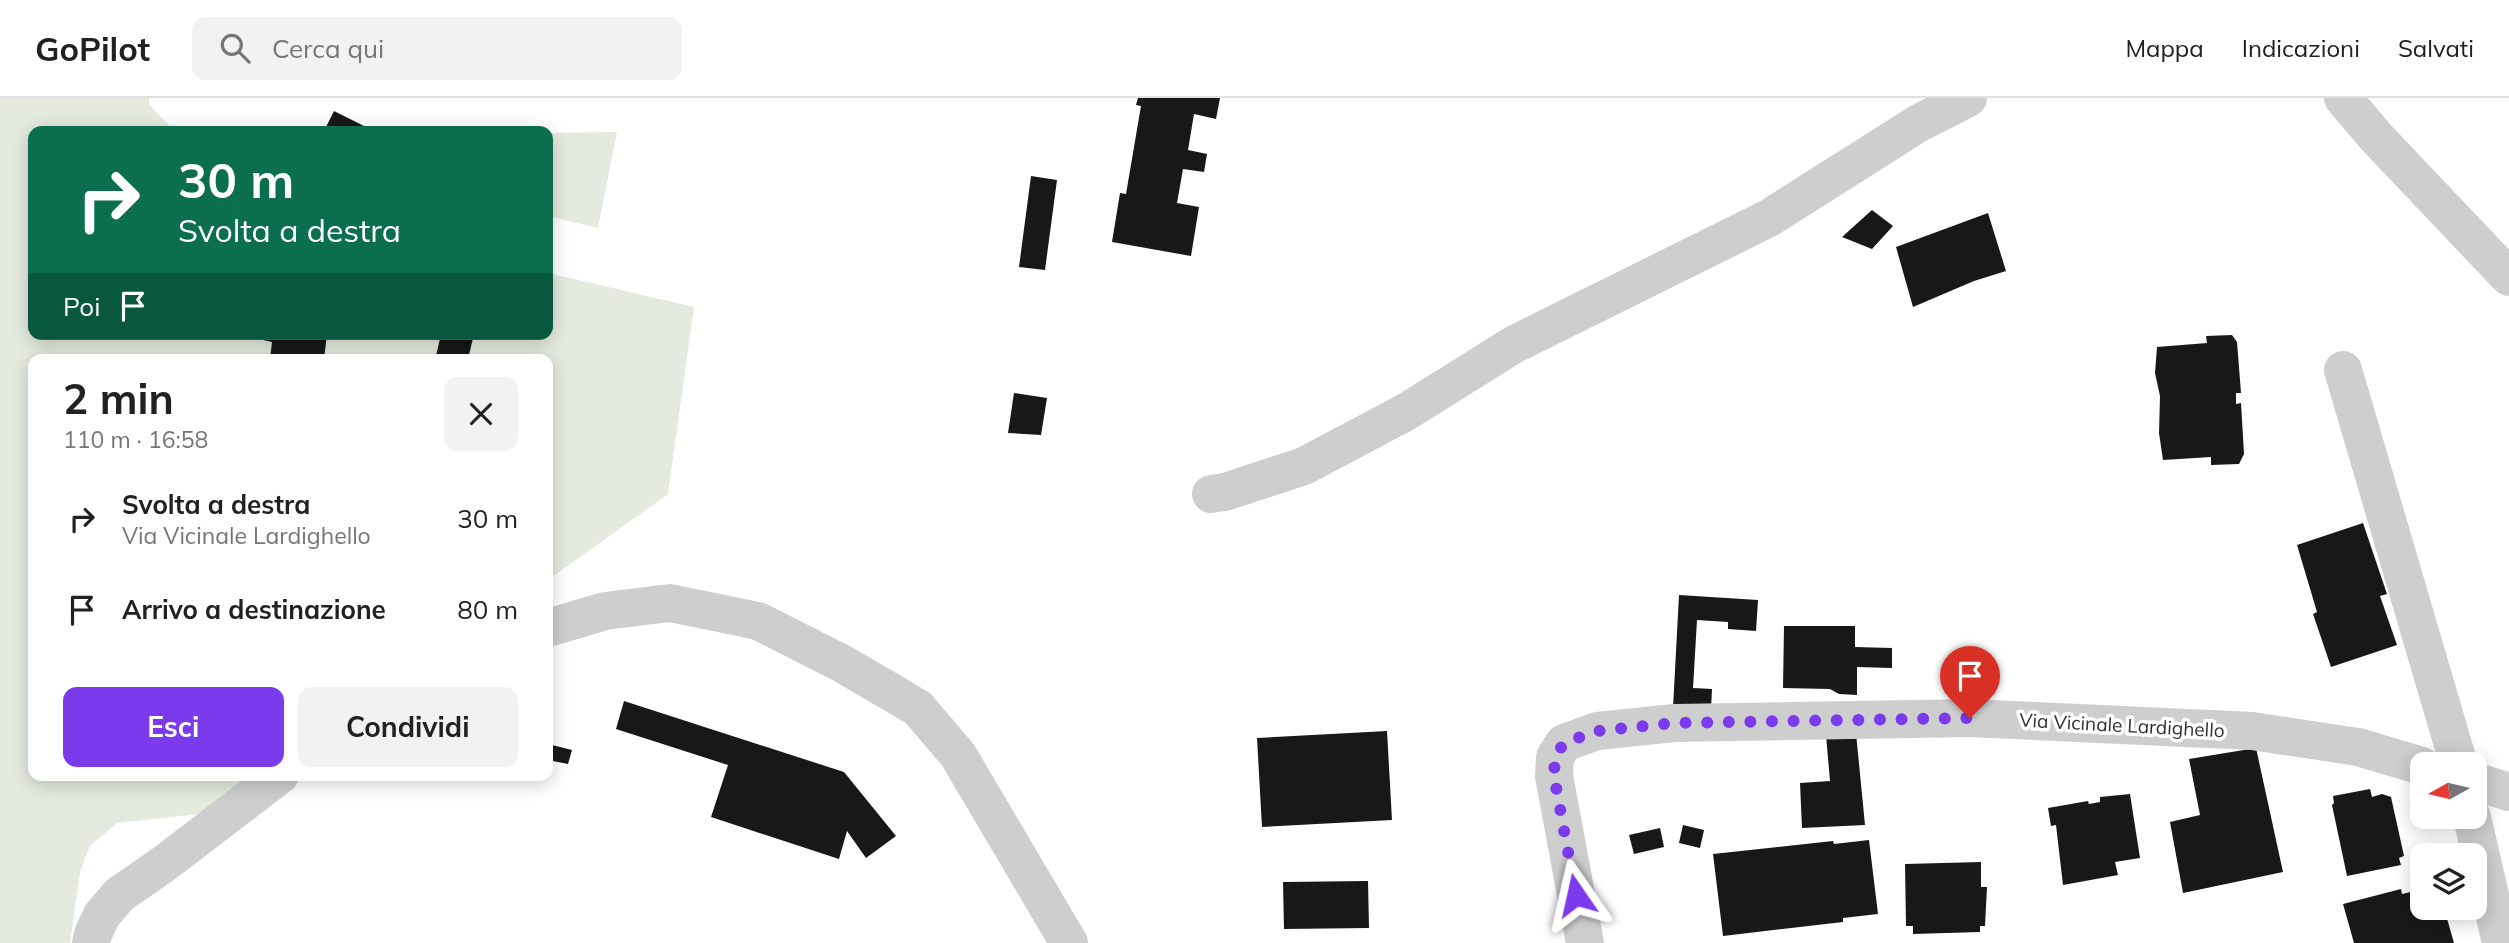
<!DOCTYPE html>
<html lang="it">
<meta charset="utf-8">
<style>
:root{--surface:#fff;--page:#f2f2f2;--text:#202124;--muted:#757577;--line:#e0e0e0;--accent:#7c3aed}
body{margin:0;font-family:Mulish,sans-serif;background:var(--page);color:var(--text);height:100vh;display:flex;flex-direction:column;font-size:26px;white-space:nowrap}
*{box-sizing:border-box;margin:0}
p{font-size:23px;color:var(--muted)}
.icon{flex:none;width:38px;height:38px;fill:none;stroke:currentColor;stroke-width:2;stroke-linecap:round;stroke-linejoin:round}
.map{position:relative;flex:1;overflow:hidden}
.side{position:absolute;left:28px;top:256px;width:525px;height:427px;display:flex;flex-direction:column;background:var(--surface);border-radius:14px;box-shadow:0 4px 18px #0003}
.side>*{flex:none}
.banner{position:absolute;left:28px;top:28px;width:525px;height:214px;border-radius:14px;box-shadow:0 4px 18px #0003;background:#0b6e4f;color:#fff;overflow:hidden}
.needle{width:46px;rotate:262deg}
.tools{position:absolute;left:2410px;top:654px;display:grid;gap:14px}
.tools a{display:grid;place-items:center;width:77px;height:77px;border-radius:14px;background:var(--surface);box-shadow:0 4px 18px #0003;font-size:35px}
.pin{position:absolute;display:grid;place-items:center;width:60px;height:60px;color:#fff;margin:-72px -30px;border-radius:50% 50% 50% 0;rotate:-45deg;box-shadow:0 0 7px #0007}
.pin .icon{rotate:45deg}
.me{position:absolute;width:77px;margin:-38px;rotate:349deg;stroke-linejoin:round;filter:drop-shadow(0 0 5px #0008)}
.turn{display:flex;align-items:center;gap:24px;height:147px;padding:0 35px;font-size:32px}
.turn .icon{width:91px;height:91px;stroke-width:2.5}
.turn b{display:block;font-size:49px;line-height:60px}
.then{display:flex;align-items:center;height:66px;padding:0 35px;background:#0003;gap:14px;font-size:26px}
.round{display:grid;place-items:center;flex:none;width:74px;height:74px;border-radius:14px;background:var(--page)}
.summary{display:flex;align-items:center;justify-content:space-between;height:119px;padding:0 35px}
h1{font-size:42px;font-weight:700;line-height:52px}
.cta{display:flex;gap:14px;margin-top:auto;padding:14px 35px}
.cta a{flex:1;height:80px;border-radius:14px;background:var(--accent);color:#fff;font-size:28px;font-weight:700;line-height:80px;text-align:center}
.cta a+a{background:var(--page);color:var(--text)}
ul{padding:0;list-style:none}
li{display:flex;align-items:center;gap:21px;height:91px;padding:0 35px}
li div{flex:1}
li b{display:block;font-size:26px}
li em{font-style:normal}
header{display:flex;align-items:center;gap:42px;box-sizing:border-box;height:98px;padding:0 35px;background:var(--surface);border-bottom:2px solid var(--line)}
header strong{font-size:33px}
nav{display:flex;gap:38px;margin-inline-start:auto;font-size:24px}
.search{width:490px;height:63px;background:var(--page);display:flex;align-items:center;gap:18px;box-sizing:border-box;padding:0 24px;border-radius:14px;color:var(--muted);font-size:26px}
.map>svg:first-child{display:block}
.green{fill:#e4eadd}
.building{fill:#181818}
.lines{fill:none;stroke-linecap:round;stroke-linejoin:round}
.minor{stroke:#cecece;stroke-width:38}
.route{stroke:#7c3aed;stroke-width:12;stroke-dasharray:0 21.6}
.labels{text-anchor:middle;dominant-baseline:central;stroke-width:7;stroke-linejoin:round;paint-order:stroke}
.street-label{font-size:19px;fill:#313131;stroke:#fff}
</style>
<header>
<strong>GoPilot</strong>
<div class="search"><svg class="icon" aria-label="search" viewBox="0 0 24 24"><circle cx="10" cy="10" r="6"/><path d="M15 15l6 6"/></svg>Cerca qui</div>
<nav><a>Mappa</a><a>Indicazioni</a><a>Salvati</a></nav>
</header>
<div class="map">
<svg width="2509" height="845" viewBox="0 0 2509 845">
<rect width="100%" height="100%" fill="#fff"/>
<path class="green" d="M 0,0 L 149,0 L 149,6 L 174,33 L 33,33 L 33,236 L 548,236 L 548,175 L 694,209 L 668,396 L 548,482 L 548,261 L 33,261 L 33,677 L 251,677 L 200,716 L 117,725 L 90,748 L 80,774 L 70,845 L 0,845 Z
M 617,34 L 598,130 L 548,118 L 548,35 Z"/>
<path class="building" d="M 1138,0 L 1220,0 L 1216,21 L 1194,16 L 1188,52 L 1207,56 L 1204,74 L 1183,71 L 1177,105 L 1199,109 L 1191,158 L 1112,144 L 1120,95 L 1126,96 L 1141,8 L 1136,7 Z
M 334,13 L 370,31 L 369,33 L 324,33 Z
M 1031,78 L 1057,82 L 1045,172 L 1019,169 Z
M 1872,112 L 1893,128 L 1872,151 L 1842,139 Z
M 1988,115 L 2006,173 L 1974,183 L 1913,209 L 1896,149 Z
M 264,236 L 327,236 L 324,261 L 270,261 L 272,244 L 263,242 Z
M 441,236 L 474,236 L 468,261 L 449,261 L 436,258 Z
M 2232,237 L 2237,244 L 2241,295 L 2236,295 L 2236,306 L 2241,305 L 2244,356 L 2239,366 L 2211,367 L 2211,359 L 2163,362 L 2159,335 L 2160,298 L 2155,275 L 2157,249 L 2207,245 L 2206,238 Z
M 1014,295 L 1047,300 L 1041,337 L 1008,335 Z
M 2363,425 L 2387,496 L 2380,498 L 2397,547 L 2331,569 L 2313,516 L 2317,514 L 2297,447 Z
M 1679,497 L 1758,502 L 1756,533 L 1728,531 L 1728,524 L 1697,522 L 1693,590 L 1712,591 L 1711,612 L 1673,610 Z
M 1784,528 L 1855,528 L 1855,549 L 1892,550 L 1892,570 L 1857,569 L 1857,597 L 1839,596 L 1830,591 L 1783,590 Z
M 624,603 L 844,674 L 896,738 L 866,760 L 847,733 L 839,761 L 711,719 L 728,667 L 616,631 Z
M 1387,633 L 1392,722 L 1262,729 L 1257,640 Z
M 1856,635 L 1865,727 L 1802,730 L 1800,685 L 1830,683 L 1826,637 Z
M 548,646 L 572,652 L 568,666 L 548,662 Z
M 2256,650 L 2283,774 L 2183,795 L 2170,724 L 2200,717 L 2189,661 Z
M 2370,691 L 2372,699 L 2382,696 L 2391,699 L 2404,758 L 2399,760 L 2401,767 L 2347,778 L 2332,707 L 2334,705 L 2333,698 Z
M 2130,696 L 2140,760 L 2115,764 L 2118,777 L 2063,787 L 2056,727 L 2051,728 L 2048,710 L 2088,703 L 2089,706 L 2100,704 L 2100,699 Z
M 1683,727 L 1704,732 L 1700,750 L 1679,745 Z
M 1660,730 L 1664,749 L 1634,756 L 1629,737 Z
M 1869,742 L 1878,816 L 1843,820 L 1843,824 L 1723,838 L 1713,756 L 1833,743 L 1834,746 Z
M 1981,764 L 1981,789 L 1987,789 L 1985,828 L 1980,828 L 1980,834 L 1913,836 L 1913,828 L 1906,828 L 1905,766 Z
M 1368,783 L 1369,830 L 1284,831 L 1283,784 Z
M 2422,784 L 2422,810 L 2451,810 L 2452,815 L 2446,817 L 2454,845 L 2354,845 L 2343,806 L 2401,791 L 2402,796 L 2419,792 L 2417,786 Z"/>
<g class="lines">
<path class="minor" d="M 2343,0 L 2376,39 L 2509,179
M 2343,272 L 2459,667
M 1211,396 L 1225,394 L 1304,368 L 1406,314 L 1513,247 L 1769,120 L 1919,25 L 1968,0
M 548,530 L 605,513 L 670,505 L 758,523 L 843,566 L 918,610 L 958,657 L 1069,845
M 2474,683 L 2509,694
M 2472,719 L 2501,845
M 91,845 L 93,836 L 102,817 L 119,797 L 165,765 L 280,677
M 1585,845 L 1554,678 L 1555,659 L 1564,645 L 1597,633 L 1675,625 L 1912,621 L 1970,620 L 2252,633 L 2358,649 L 2422,668"/>
</g>
<g class="lines">
<path class="route" d="M 1576,797 L 1554,678 L 1555,659 L 1564,645 L 1597,633 L 1675,625 L 1970,620"/>
</g>
<g class="labels">
<g class="street-label">
<text transform="translate(2122 627) rotate(3)">Via Vicinale Lardighello</text>
</g>
</g>
</svg>
<div class="tools">
<a><svg class="needle" viewBox="-14 -14 28 28"><path d="M0-13l5 13h-10z" fill="#e53935"/><path d="M0 13l5-13h-10z" fill="#757577"/></svg></a>
<a><svg class="icon" aria-label="layers" viewBox="0 0 24 24"><path d="M12 4l9 5-9 5-9-5zM3 14l9 5 9-5"/></svg></a>
</div>
<div class="pin" style="left:1970px;top:620px;background:#d93025"><svg class="icon" aria-label="arrive" viewBox="0 0 24 24"><path d="M6 21V4h12l-3 4 3 4H6"/></svg></div>
<svg class="me" style="left:1576px;top:797px" viewBox="-20 -20 40 40"><path d="M0-17L14 15 0 8-14 15z" fill="#7c3aed" stroke="#fff" stroke-width="4"/></svg>
<div class="banner">
<div class="turn"><svg class="icon" aria-label="right" viewBox="0 0 24 24"><path d="M7 20v-9h11M14 6l5 5-5 5"/></svg><div><b>30 m</b>Svolta a destra</div></div>
<div class="then">Poi<svg class="icon" aria-label="arrive" viewBox="0 0 24 24"><path d="M6 21V4h12l-3 4 3 4H6"/></svg></div>
</div>
<section class="side">
<div class="summary"><div><h1>2 min</h1><p>110 m · 16:58</p></div><a class="round"><svg class="icon" aria-label="close" viewBox="0 0 24 24"><path d="M6 6l12 12M18 6L6 18"/></svg></a></div>
<ul>
<li><svg class="icon" aria-label="right" viewBox="0 0 24 24"><path d="M7 20v-9h11M14 6l5 5-5 5"/></svg><div><b>Svolta a destra</b><p>Via Vicinale Lardighello</p></div><em>30 m</em></li>
<li><svg class="icon" aria-label="arrive" viewBox="0 0 24 24"><path d="M6 21V4h12l-3 4 3 4H6"/></svg><div><b>Arrivo a destinazione</b></div><em>80 m</em></li>
</ul>
<div class="cta"><a>Esci</a><a>Condividi</a></div>
</section>
</div>
